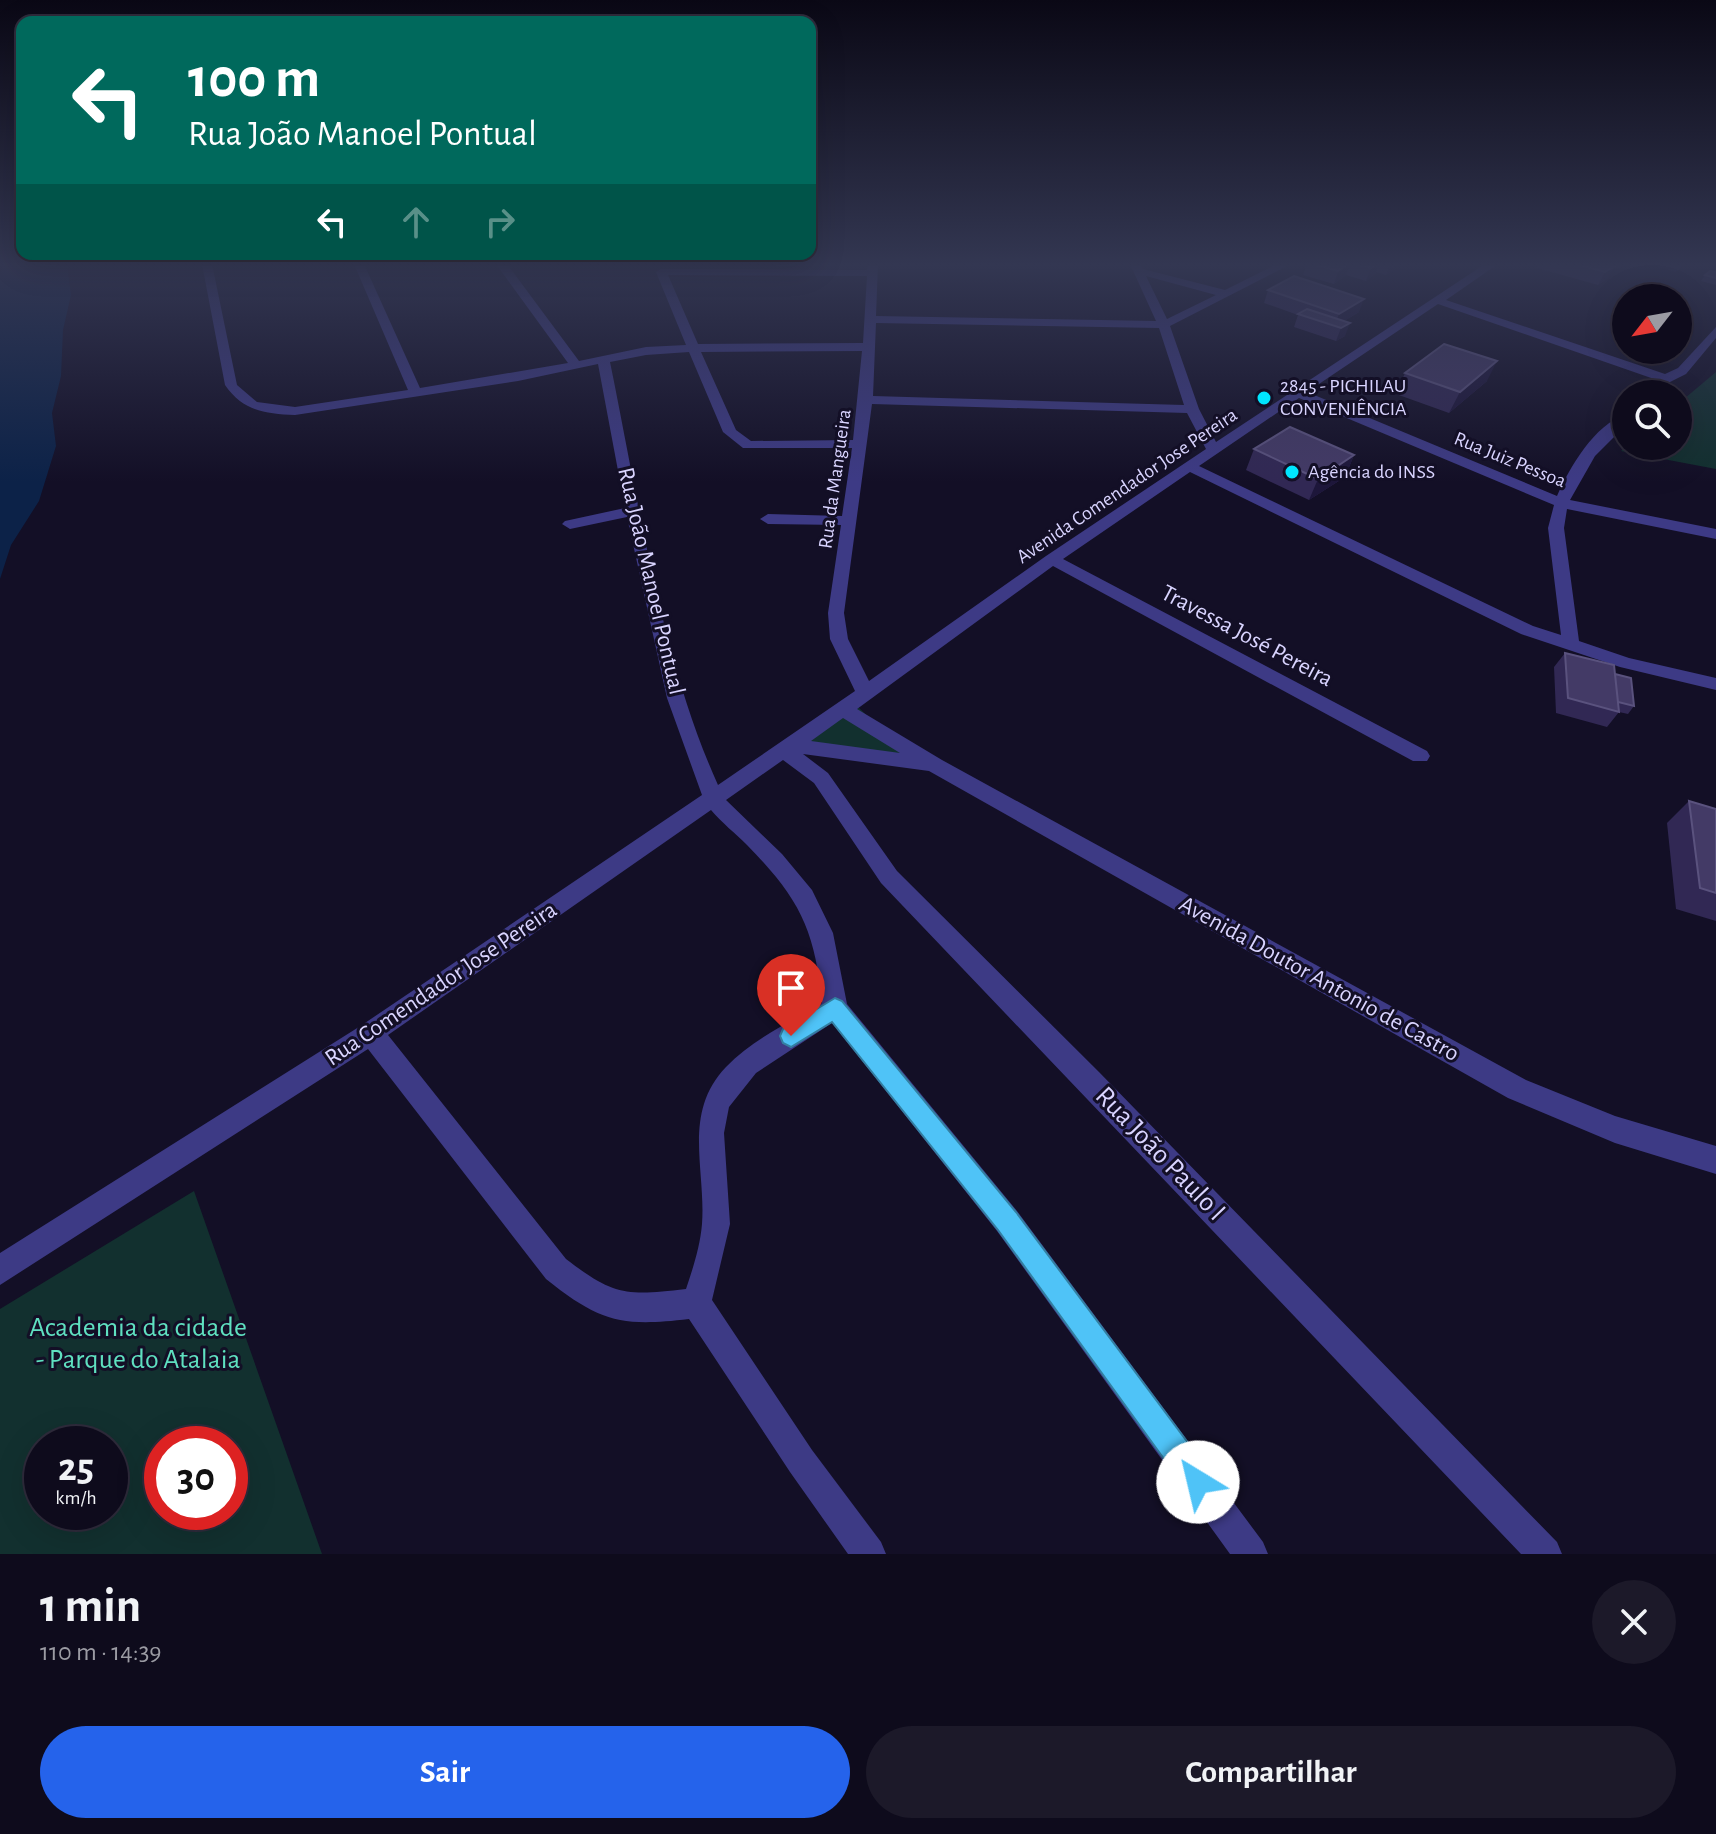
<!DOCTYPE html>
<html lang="pt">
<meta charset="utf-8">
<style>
:root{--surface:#0e0b1c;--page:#1c1929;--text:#f1f3f6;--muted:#9b9ba3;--line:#2e2b3b;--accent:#2563eb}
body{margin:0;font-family:"Alegreya Sans",sans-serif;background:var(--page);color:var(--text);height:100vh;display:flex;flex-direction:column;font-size:30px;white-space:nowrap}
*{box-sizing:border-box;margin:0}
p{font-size:26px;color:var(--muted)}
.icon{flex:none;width:44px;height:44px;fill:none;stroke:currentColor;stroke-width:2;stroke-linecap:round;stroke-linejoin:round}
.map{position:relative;height:1554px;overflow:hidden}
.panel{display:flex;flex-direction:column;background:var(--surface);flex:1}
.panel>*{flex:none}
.banner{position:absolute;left:16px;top:16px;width:800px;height:244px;border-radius:16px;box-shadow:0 8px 32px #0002,0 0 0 2px var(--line);background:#00695c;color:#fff;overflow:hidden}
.needle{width:52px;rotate:239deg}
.tools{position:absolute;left:1612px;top:284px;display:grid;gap:16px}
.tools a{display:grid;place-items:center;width:80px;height:80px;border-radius:50%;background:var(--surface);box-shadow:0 8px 32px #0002,0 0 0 2px var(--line);font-size:40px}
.speed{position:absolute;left:24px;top:1426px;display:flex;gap:16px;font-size:40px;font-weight:700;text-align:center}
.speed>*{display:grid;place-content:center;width:104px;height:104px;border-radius:50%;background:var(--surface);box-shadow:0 8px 32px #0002,0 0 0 2px var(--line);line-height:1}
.speed small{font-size:20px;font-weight:400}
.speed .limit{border:12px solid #d22;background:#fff;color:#111}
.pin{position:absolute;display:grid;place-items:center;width:68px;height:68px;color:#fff;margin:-82px -34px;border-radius:50% 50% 50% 0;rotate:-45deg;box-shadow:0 0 8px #0007}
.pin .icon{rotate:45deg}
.me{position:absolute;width:88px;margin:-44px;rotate:324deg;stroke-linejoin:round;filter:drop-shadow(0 0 6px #0008)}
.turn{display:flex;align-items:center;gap:28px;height:168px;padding:0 40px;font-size:36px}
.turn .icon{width:104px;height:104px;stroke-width:2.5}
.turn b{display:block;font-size:56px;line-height:68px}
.lanes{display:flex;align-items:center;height:76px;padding:0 40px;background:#0003;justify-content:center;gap:40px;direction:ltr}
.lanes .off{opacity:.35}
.round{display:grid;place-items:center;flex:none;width:84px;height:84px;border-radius:42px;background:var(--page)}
.overview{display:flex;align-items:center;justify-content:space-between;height:136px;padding:0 40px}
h1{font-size:48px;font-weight:600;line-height:60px}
.button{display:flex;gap:16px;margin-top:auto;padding:16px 40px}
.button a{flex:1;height:92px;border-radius:48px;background:var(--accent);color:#fff;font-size:32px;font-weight:600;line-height:92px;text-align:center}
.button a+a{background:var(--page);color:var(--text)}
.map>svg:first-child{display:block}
.green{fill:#12302f;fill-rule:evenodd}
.water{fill:#0c2248}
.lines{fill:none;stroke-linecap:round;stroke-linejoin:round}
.minor{fill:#3d3a85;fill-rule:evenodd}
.wall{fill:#312854}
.shaded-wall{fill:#1d163a}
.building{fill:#433a66;stroke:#5a527e;stroke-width:2}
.route{fill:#4fc3f7;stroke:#337fa1;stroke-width:2}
.poi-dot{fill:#00e5ff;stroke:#130f26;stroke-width:3}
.labels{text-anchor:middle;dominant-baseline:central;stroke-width:6;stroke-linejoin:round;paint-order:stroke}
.far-poi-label{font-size:20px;fill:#d9d4ff;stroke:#130f26;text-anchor:start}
.far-street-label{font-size:20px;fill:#d9d4ff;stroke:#130f26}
.street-label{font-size:24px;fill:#d9d4ff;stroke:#130f26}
.near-street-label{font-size:28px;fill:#d9d4ff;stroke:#130f26}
.near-park-label{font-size:28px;fill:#5fe0c0;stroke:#130f26}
</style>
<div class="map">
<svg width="1716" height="1554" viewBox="0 0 1716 1554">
<rect width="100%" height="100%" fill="#130f26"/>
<path class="green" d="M 1716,372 L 1716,469 L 1621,451 L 1627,446 L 1678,446 L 1678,404 Z
M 857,706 L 909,756 L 807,741 Z
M 194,1191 L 322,1554 L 0,1554 L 0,1309 ZM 42,1444 L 110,1444 L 110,1512 L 42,1512 ZM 162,1444 L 230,1444 L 230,1512 L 162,1512 Z"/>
<path class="water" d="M 4,264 L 67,264 L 71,295 L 63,330 L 61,376 L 52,413 L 56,446 L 39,501 L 11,545 L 0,579 L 0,274 Z"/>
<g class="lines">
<path class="minor" d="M 202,264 L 212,264 L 237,385 L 257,402 L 295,407 L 408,390 L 354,264 L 364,264 L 420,388 L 568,363 L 496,264 L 507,264 L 579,361 L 646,347 L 686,345 L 656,272 L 661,269 L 867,270 L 868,264 L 878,264 L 876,316 L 1156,321 L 1130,264 L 1140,264 L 1143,269 L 1225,290 L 1277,264 L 1291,264 L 1170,326 L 1199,409 L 1216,442 L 1485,264 L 1498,264 L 1446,300 L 1665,374 L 1678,368 L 1716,327 L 1716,338 L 1686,374 L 1670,382 L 1658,394 L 1645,394 L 1657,380 L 1438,304 L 1307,392 L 1557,496 C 1570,467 1594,425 1626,414 L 1626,425 L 1595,456 L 1570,500 L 1716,529 L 1716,539 L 1567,509 L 1564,528 L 1579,641 L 1629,658 L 1716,678 L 1716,690 L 1620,667 L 1521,634 L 1190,472 L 1063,559 L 1427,751 L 1430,756 L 1427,761 L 1413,761 L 1053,566 L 857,709 L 942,760 L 1526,1080 L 1615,1116 L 1716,1146 L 1716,1174 L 1615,1143 L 1508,1098 L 929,771 L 803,754 L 828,773 L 897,871 L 1099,1072 L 1557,1542 L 1562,1554 L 1521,1554 L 881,883 L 814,783 L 783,760 L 726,800 L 782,854 L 812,890 L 833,933 L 847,1004 L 1017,1211 L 1263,1542 L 1268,1554 L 1230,1554 L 997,1231 L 832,1023 L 756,1073 L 729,1107 L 724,1133 L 730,1224 L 712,1300 L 812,1450 L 881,1542 L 886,1554 L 848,1554 L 790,1472 L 689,1319 C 621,1327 600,1322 546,1279 L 368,1049 L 0,1285 L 0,1253 L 362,1025 L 702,795 L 667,698 L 627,517 L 570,529 L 562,524 L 565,521 L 625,508 L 598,364 L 518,381 L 295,415 C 265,414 243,411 225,385 ZM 668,275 L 867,276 L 863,343 L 698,344 ZM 1146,276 L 1216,295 L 1167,319 ZM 876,323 L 1159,328 L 1184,405 L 873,396 ZM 862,351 L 853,440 L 751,441 L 736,430 L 701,352 ZM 689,352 L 723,432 L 743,448 L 852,448 L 842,516 L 768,514 L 760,519 L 768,524 L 841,525 L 828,613 L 830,639 L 855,691 L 718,785 C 661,659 638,498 610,362 L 646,355 ZM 1299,398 L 1554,505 L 1548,528 L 1561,635 L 1533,626 L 1199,466 ZM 872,404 L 1187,413 L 1206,449 L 1046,556 L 869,681 L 848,639 L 844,613 ZM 843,718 L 900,753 L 811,741 ZM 711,810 C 722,823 735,833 747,845 C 799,898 815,929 822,1003 C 790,1022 753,1039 726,1067 C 682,1113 706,1169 702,1224 C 700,1247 693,1268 686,1289 C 627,1296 614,1296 566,1259 L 388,1035 Z"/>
</g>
<path class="wall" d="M 1307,264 L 1396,264 L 1395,269 L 1386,275 L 1376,272 L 1375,274 L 1366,281 L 1346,275 L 1334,284 L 1303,275 Z
M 1539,264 L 1625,264 L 1619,268 L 1614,267 L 1608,278 L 1598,285 L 1537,268 Z
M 1649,264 L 1684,264 L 1676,272 Z
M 1716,272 L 1716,285 L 1701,281 L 1705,275 Z
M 1268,290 L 1359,312 L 1344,321 L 1345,336 L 1336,341 L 1294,327 L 1298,315 L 1264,303 Z
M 1405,373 L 1487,381 L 1449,413 L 1396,394 Z
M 1254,449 L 1354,455 L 1345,477 L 1309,500 L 1246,470 Z
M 1565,653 L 1615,674 L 1634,706 L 1628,714 L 1619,712 L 1607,727 L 1556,713 L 1554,667 Z
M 1689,801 L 1716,809 L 1716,921 L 1676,909 L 1667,823 Z"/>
<path class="shaded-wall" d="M 1348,264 L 1350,264 L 1346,275 L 1334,284 L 1338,271 Z
M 1376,264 L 1379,264 L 1375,274 L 1366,281 L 1371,268 Z
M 1390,264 L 1396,264 L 1395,269 L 1386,275 Z
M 1615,266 L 1608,278 L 1598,285 L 1605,272 Z
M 1364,299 L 1359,312 L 1334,327 L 1339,314 Z
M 1350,323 L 1345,336 L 1336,341 L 1341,328 Z
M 1497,361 L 1487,381 L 1449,413 L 1460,392 Z
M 1354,455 L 1345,477 L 1309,500 L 1318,479 Z"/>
<path class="building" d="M 1313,264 L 1348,264 L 1338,271 Z
M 1357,264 L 1376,264 L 1371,268 Z
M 1576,264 L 1610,264 L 1615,266 L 1605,272 Z
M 1710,271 L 1716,272 L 1716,278 L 1705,275 Z
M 1294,276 L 1364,299 L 1339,314 L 1268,290 Z
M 1307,309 L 1350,323 L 1341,328 L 1298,314 Z
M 1444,344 L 1497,361 L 1460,392 L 1405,373 Z
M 1290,427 L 1354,455 L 1318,479 L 1254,449 Z
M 1565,653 L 1614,665 L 1619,712 L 1568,698 Z
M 1615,674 L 1631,678 L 1634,706 L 1618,702 Z
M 1689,801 L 1716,809 L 1716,893 L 1700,888 Z"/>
<linearGradient id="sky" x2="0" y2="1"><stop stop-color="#0a0815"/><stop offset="0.55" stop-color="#333752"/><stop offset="1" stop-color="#333752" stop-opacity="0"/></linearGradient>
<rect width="1716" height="482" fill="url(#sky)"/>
<path class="route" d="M 835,998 L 842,1001 L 1016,1212 L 1209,1471 L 1213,1482 L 1209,1492 L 1198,1497 L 1188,1492 L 998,1230 L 832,1022 L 791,1047 L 783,1043 L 780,1036 L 783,1029 Z"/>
<g class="poi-dot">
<circle cx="1264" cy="398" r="8"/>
<circle cx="1292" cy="472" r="8"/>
</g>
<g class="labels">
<g class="far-poi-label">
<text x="1280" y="386">2845 - PICHILAU<tspan x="1280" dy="23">CONVENIÊNCIA</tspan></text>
<text x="1308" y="472">Agência do INSS</text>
</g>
<g class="far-street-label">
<text transform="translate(1510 460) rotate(22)">Rua Juiz Pessoa</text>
<text transform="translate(835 479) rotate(-82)">Rua da Mangueira</text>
<text transform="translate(1127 486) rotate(-34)">Avenida Comendador Jose Pereira</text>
</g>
<g class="street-label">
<text transform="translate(651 581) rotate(77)">Rua João Manoel Pontual</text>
<text transform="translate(1247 636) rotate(28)">Travessa José Pereira</text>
<text transform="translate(1319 979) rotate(29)">Avenida Doutor Antonio de Castro</text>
<text transform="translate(441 984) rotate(-34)">Rua Comendador Jose Pereira</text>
</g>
<g class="near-street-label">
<text transform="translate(1160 1154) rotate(46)">Rua João Paulo I</text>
</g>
<g class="near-park-label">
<text x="138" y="1328">Academia da cidade<tspan x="138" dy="32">- Parque do Atalaia</tspan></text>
</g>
</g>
</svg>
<div class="tools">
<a><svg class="needle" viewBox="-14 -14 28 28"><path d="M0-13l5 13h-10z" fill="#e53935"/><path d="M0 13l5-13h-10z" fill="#9b9ba3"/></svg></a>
<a><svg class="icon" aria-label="search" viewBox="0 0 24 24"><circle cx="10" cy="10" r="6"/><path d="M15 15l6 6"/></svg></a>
</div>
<div class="speed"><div>25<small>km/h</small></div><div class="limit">30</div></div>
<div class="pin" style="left:791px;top:1036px;background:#d93025"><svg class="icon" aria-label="arrive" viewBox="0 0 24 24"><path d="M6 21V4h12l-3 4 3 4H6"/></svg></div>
<svg class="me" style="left:1198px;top:1482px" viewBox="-20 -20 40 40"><circle r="19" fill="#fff"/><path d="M0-13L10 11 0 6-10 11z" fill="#4fc3f7"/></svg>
<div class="banner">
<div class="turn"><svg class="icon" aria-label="left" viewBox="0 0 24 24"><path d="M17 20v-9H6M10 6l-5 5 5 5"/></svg><div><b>100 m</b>Rua João Manoel Pontual</div></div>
<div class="lanes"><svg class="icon" aria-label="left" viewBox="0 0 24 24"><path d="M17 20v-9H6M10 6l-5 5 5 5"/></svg><svg class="icon off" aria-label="ahead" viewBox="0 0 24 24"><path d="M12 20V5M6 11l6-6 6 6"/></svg><svg class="icon off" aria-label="right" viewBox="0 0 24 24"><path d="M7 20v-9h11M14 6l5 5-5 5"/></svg></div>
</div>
</div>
<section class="panel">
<div class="overview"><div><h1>1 min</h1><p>110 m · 14:39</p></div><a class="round"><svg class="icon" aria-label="close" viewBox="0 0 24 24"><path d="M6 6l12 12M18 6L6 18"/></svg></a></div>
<div class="button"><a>Sair</a><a>Compartilhar</a></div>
</section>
